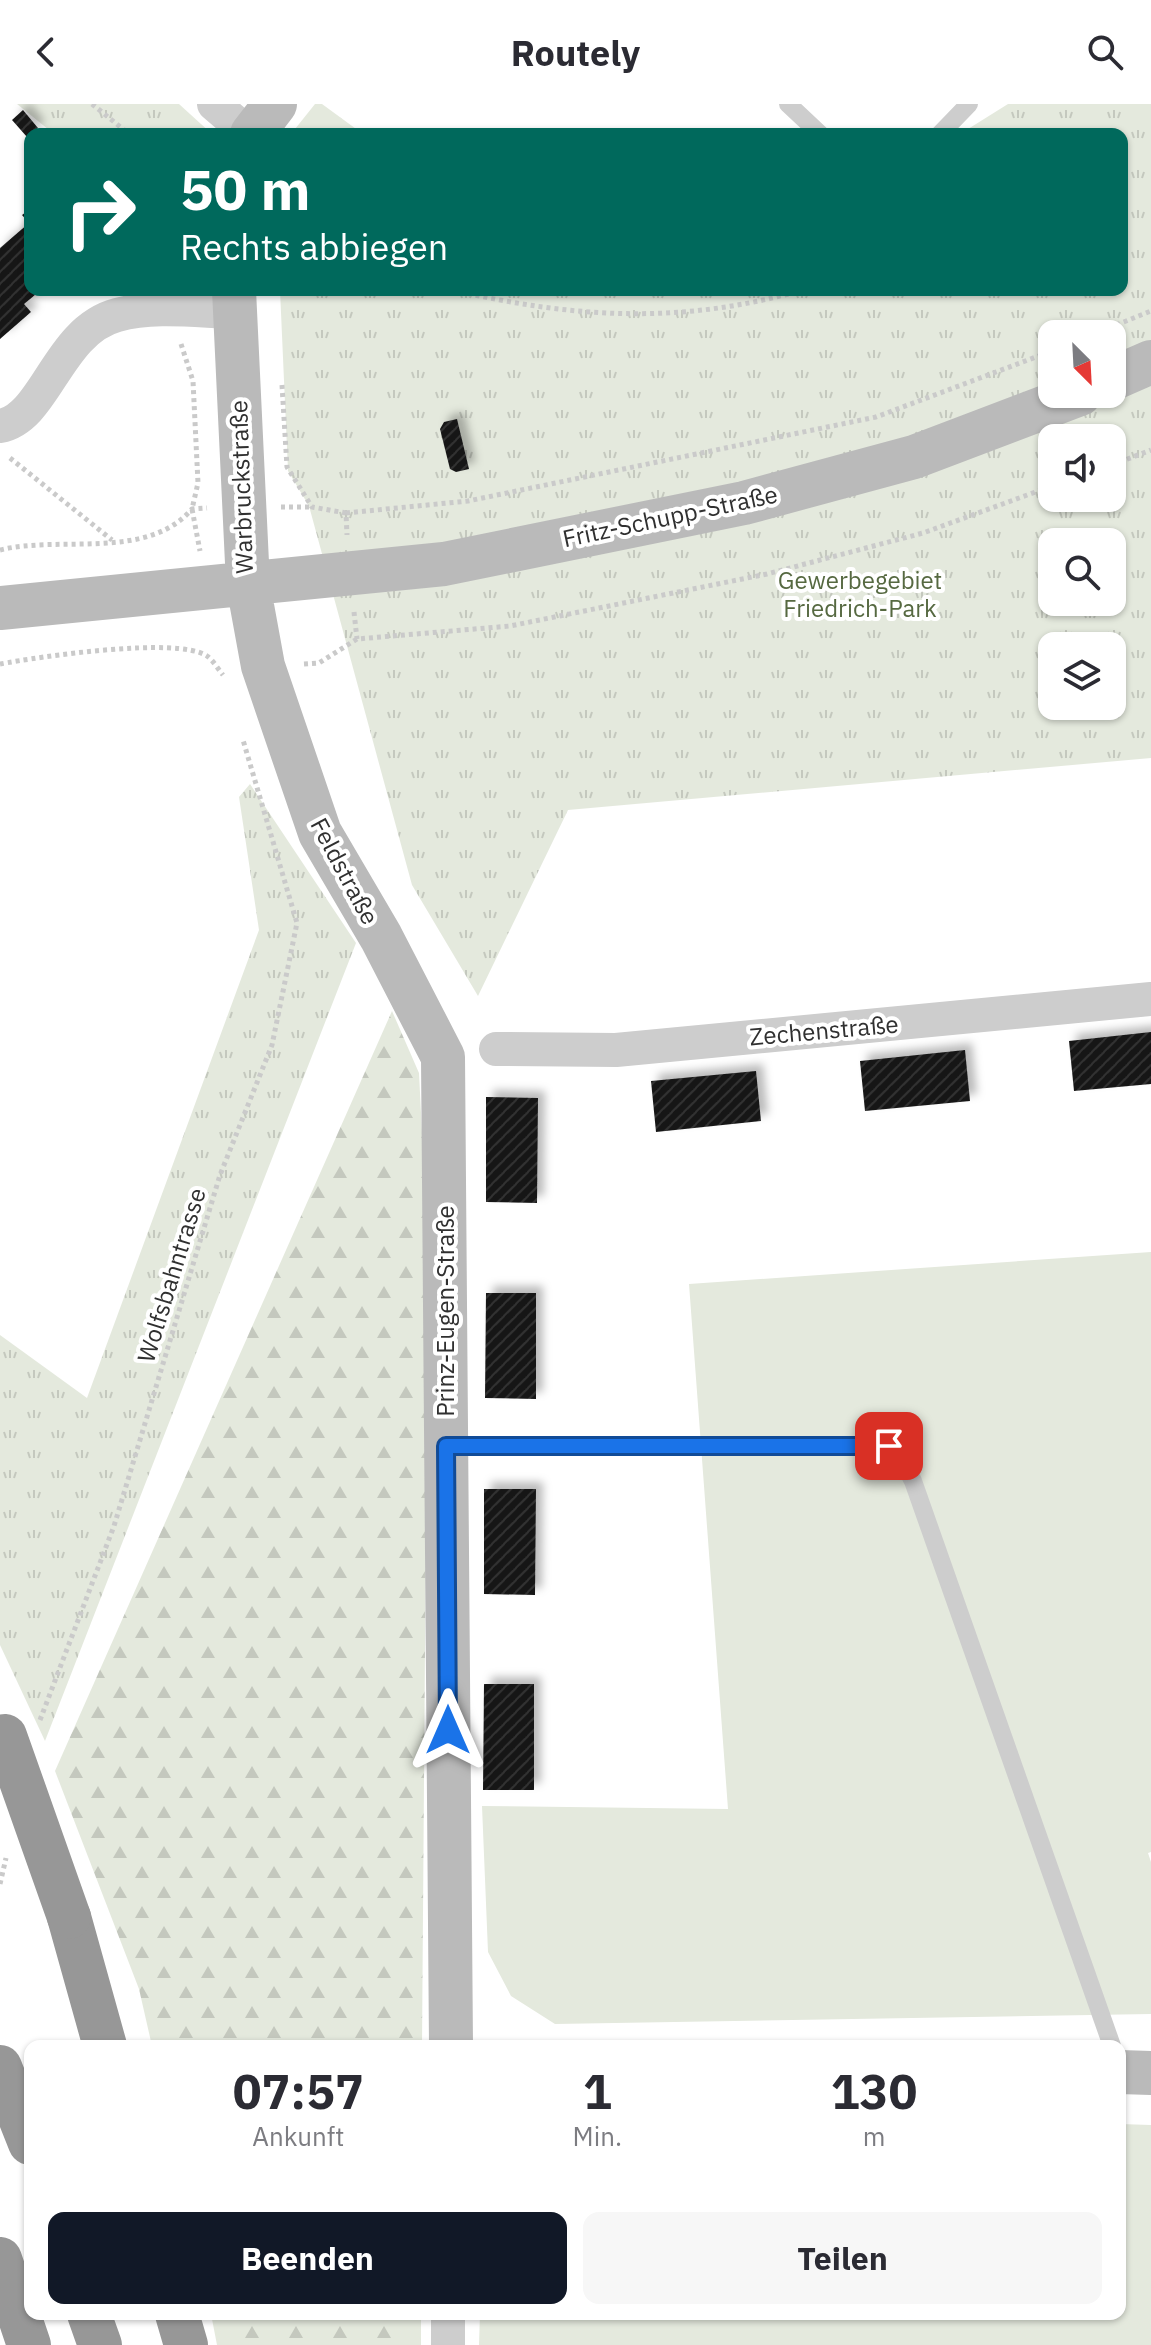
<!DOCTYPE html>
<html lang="de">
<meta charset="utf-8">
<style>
:root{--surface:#fff;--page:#f7f7f7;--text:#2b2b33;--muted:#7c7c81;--accent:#111827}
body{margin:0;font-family:"IBM Plex Sans",sans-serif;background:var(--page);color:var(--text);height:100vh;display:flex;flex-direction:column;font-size:30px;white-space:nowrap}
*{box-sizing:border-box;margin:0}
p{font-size:26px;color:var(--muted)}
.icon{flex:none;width:44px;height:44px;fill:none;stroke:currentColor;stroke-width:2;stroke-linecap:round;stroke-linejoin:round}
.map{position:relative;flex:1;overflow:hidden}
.side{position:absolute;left:24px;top:1936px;width:1102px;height:280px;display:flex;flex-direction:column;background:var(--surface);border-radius:16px;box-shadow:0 2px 6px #0004}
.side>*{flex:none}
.hud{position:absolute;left:24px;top:24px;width:1104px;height:168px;border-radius:16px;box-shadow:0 2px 6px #0004;background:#00695c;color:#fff;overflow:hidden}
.needle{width:52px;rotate:156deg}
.tools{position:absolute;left:1038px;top:216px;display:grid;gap:16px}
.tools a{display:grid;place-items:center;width:88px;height:88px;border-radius:16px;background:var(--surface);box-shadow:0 2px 6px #0004;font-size:40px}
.pin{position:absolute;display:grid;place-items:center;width:68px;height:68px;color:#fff;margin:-34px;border-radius:16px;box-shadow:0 4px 12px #0006}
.me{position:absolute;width:88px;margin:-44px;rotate:0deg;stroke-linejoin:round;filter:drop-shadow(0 0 6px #0008)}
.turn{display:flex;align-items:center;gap:28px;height:168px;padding:0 24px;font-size:36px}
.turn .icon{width:104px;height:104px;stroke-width:2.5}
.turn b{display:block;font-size:56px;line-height:68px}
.eta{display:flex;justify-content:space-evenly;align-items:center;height:136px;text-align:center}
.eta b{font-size:48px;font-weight:700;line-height:56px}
.primary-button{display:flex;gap:16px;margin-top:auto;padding:16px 24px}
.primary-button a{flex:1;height:92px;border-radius:16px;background:var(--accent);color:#fff;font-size:32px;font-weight:700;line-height:92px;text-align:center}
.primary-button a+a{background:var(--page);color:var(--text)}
header{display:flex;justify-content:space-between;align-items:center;height:104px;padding:0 24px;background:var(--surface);font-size:36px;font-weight:700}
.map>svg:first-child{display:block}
.forest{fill:url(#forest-firs)}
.park{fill:url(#park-tufts);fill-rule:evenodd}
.garden{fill:#e4e9dd}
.building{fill:url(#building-hatch);filter:url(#shadow)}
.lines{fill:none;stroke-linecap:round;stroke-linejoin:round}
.path{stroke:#cacaca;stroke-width:5;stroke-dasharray:4 4;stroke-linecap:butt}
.lane{stroke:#cdcdcd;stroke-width:18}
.street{stroke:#cdcdcd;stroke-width:34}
.secondary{stroke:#bababa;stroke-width:44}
.highway{stroke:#979797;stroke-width:44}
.highway-bridge{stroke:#979797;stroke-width:44}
.route-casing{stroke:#114b97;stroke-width:20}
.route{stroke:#1a73e8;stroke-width:14}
.labels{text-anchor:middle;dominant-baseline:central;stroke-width:8;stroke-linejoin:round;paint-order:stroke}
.street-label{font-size:24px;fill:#303030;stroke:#fff}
.park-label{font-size:24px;fill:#566941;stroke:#fff}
</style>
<header><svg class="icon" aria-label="back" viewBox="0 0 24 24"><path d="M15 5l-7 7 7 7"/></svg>Routely<svg class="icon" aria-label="search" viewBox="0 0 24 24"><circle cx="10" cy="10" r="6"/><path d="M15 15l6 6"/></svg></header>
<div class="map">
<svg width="1151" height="2241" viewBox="0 0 1151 2241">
<defs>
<pattern id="forest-firs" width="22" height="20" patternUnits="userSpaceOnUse" patternTransform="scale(2)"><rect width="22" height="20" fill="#e4e9dd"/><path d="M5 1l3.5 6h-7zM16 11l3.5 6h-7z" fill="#c4c8be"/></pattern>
<pattern id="park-tufts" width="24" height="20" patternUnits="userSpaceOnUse" patternTransform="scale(2)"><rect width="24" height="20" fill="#e4e9dd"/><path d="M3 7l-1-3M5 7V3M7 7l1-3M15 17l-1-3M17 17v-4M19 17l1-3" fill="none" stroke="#c4c8be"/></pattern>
<pattern id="building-hatch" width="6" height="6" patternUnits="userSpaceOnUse" patternTransform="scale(2)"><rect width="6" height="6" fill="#171717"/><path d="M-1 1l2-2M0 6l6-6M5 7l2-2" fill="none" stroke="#303030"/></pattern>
<filter id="shadow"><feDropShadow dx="7" dy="-7" stdDeviation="4" flood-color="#0004"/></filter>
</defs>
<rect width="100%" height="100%" fill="#fff"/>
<path class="forest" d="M 392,907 L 419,969 L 428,1148 L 422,1942 L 152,1942 L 139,1885 L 55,1667 Z
M 211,2210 L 421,2210 L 421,2241 L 217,2241 Z"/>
<path class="park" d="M 17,0 L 179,0 L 212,30 L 54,30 Z
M 315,0 L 322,0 L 363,30 L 291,30 Z
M 1008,0 L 1151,0 L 1151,654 L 568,706 L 478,892 L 412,781 L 309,402 L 288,367 L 280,186 L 1122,186 L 1122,30 L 960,30 ZM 1052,230 L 1112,230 L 1112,290 L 1052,290 ZM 1052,334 L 1112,334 L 1112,394 L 1052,394 ZM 1052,438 L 1112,438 L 1112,498 L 1052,498 ZM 1052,542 L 1112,542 L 1112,602 L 1052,602 Z
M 250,680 L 356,839 L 45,1637 L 0,1541 L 0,1231 L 87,1294 L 259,826 L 239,693 Z"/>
<path class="garden" d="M 1151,1148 L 1151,1748 L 1148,1749 L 1151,1758 L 1151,1910 L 555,1920 L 511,1892 L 488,1848 L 482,1702 L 728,1705 L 689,1180 Z
M 1120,2020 L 1151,2021 L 1151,2241 L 479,2241 L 480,2210 L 1120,2210 Z"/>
<path class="building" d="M 23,6 L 38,24 L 27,33 L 12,16 Z
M 30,105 L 30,186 L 41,186 L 24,200 L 31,208 L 0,235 L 0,144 L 29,119 L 22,111 Z
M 457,315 L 469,365 L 456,368 L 450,365 L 440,325 L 444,318 Z
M 1151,928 L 1151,980 L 1074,987 L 1069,937 Z
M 965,946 L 970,997 L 865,1007 L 860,957 Z
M 756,967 L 761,1017 L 656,1028 L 651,977 Z
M 486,993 L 538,994 L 537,1099 L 486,1098 Z
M 486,1189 L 536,1189 L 536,1295 L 485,1294 Z
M 484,1385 L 536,1385 L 535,1491 L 484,1490 Z
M 484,1580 L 534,1580 L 534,1686 L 483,1686 Z"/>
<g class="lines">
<path class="path" d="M 92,0 L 129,30
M 452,186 C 574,214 680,221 803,186
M 1094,230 L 1151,207
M 181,240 L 193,277 L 198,379 L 192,405 L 200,447
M 282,281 L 287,363 L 312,403 L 346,409 L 347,431
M 10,354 L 112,436
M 1112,361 L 1151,346
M 281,403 L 311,403
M 346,409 L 468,397 L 876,313 L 1052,247
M 0,446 C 60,431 147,457 192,405 L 207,404
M 354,508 L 357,535
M 0,560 C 38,553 177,532 207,552 C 213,556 218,565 223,571
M 304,560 L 319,559 L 357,535 L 510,522 L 767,470 L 923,429 L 1052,382
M 40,1616 L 114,1422 L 220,1071 L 272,941 L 297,819 L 243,636
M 0,1780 L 6,1754"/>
<path class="lane" d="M 788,0 L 820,30
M 940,30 L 969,0
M 446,1342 L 889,1342 L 899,1350 L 913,1377 L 1112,1942"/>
<path class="street" d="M 214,0 L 249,30
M 0,322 C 46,314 57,227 117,211 C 154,201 197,207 235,208
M 496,945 L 616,946 L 1151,895
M 448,2241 L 448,2210"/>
<path class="secondary" d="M 252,30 L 275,0
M 234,186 L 248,480 L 263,562 L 320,729 L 381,833 L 443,953 L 451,1942
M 1112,275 L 1151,258
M 0,504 L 444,460 L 744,399 L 914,353 L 1080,290
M 1120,1968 L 1151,1969"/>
<path class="highway" d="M 69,1813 L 105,1942
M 0,1963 L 30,2039
M 0,2155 L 29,2241
M 89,2210 L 100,2241
M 177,2210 L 186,2241"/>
<path class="highway-bridge" d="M 5,1632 L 69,1813"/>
</g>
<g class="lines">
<g class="route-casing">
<path id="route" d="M 448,1626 L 446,1342 L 889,1342"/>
</g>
<use href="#route" class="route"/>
</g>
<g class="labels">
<g class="street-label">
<text transform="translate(241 383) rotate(-92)">Warbruckstraße</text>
<text transform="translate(670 412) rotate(-12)">Fritz-Schupp-Straße</text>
<text transform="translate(345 767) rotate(62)">Feldstraße</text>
<text transform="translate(824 926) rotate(-5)">Zechenstraße</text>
<text transform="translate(171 1171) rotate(-73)">Wolfsbahntrasse</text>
<text transform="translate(445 1207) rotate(-90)">Prinz-Eugen-Straße</text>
</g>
<g class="park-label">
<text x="860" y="476">Gewerbegebiet<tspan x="860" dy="28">Friedrich-Park</tspan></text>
</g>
</g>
</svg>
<div class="tools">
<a><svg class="needle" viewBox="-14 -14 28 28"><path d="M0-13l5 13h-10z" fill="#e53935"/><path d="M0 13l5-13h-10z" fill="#7c7c81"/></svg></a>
<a><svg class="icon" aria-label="sound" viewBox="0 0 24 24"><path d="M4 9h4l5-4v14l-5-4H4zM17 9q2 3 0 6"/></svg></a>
<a><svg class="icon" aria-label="search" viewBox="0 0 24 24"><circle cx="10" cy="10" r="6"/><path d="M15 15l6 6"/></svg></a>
<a><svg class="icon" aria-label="layers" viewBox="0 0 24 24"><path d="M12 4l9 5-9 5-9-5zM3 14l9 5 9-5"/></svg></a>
</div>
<div class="pin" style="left:889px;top:1342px;background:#d93025"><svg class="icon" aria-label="arrive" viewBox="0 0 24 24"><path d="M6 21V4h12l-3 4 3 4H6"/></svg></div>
<svg class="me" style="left:448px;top:1626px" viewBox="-20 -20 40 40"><path d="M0-17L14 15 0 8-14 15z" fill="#1a73e8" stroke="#fff" stroke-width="4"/></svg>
<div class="hud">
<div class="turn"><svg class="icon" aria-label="right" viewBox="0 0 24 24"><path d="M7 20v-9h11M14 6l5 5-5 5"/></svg><div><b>50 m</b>Rechts abbiegen</div></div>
</div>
<section class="side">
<div class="eta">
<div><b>07:57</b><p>Ankunft</p></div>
<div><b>1</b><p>Min.</p></div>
<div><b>130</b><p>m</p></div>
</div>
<div class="primary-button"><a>Beenden</a><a>Teilen</a></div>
</section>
</div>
